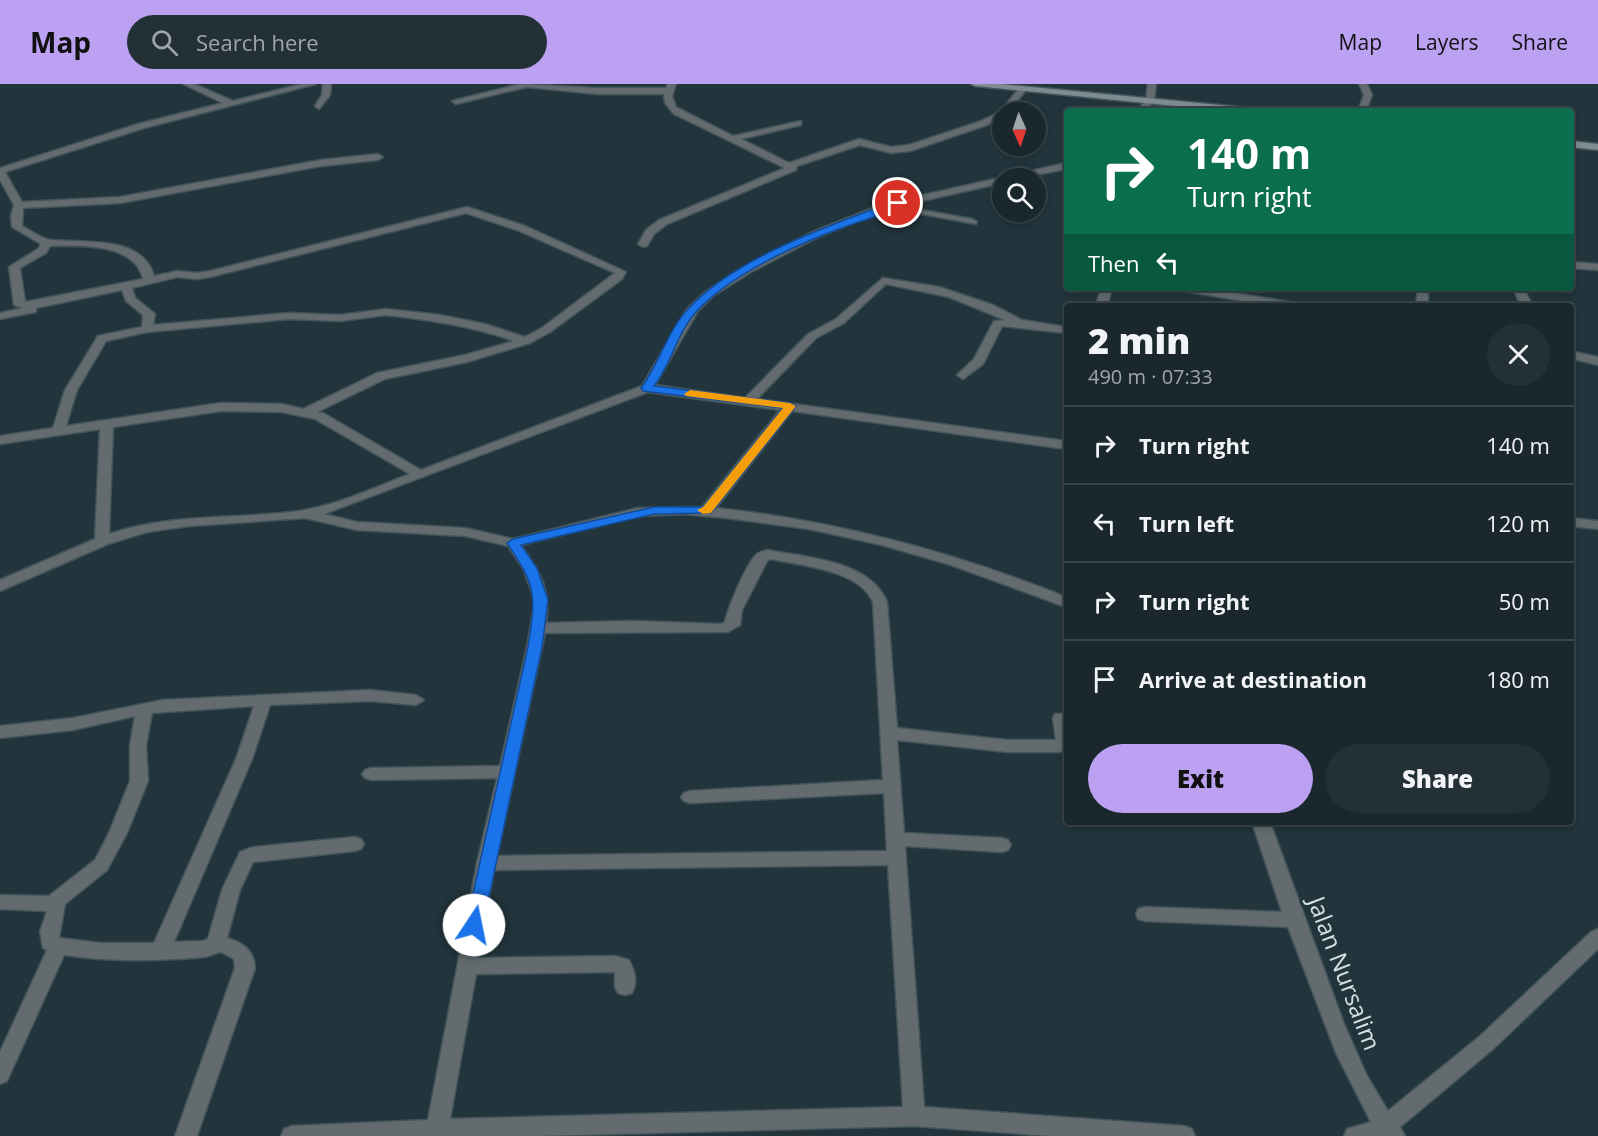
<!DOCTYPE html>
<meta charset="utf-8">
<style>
:root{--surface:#1a282d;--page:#233035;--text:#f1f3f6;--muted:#9fa6aa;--line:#384449;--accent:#bca0f2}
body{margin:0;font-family:"Open Sans",sans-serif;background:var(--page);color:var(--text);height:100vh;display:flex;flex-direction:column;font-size:22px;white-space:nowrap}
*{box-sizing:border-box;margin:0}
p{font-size:20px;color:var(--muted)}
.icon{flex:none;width:33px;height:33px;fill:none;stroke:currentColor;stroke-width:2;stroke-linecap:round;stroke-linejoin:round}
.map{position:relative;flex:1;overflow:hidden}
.details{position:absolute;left:1064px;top:219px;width:510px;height:522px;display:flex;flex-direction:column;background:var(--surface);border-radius:6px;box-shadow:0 3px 9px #0003,0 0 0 2px var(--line)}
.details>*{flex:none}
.banner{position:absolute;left:1064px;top:24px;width:510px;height:183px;border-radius:6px;box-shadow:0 3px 9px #0003,0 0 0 2px var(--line);background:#0b6e4f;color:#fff;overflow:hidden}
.needle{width:39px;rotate:177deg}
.fabs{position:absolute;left:992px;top:18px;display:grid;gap:12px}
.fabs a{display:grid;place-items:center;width:54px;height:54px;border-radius:50%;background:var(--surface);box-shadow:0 3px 9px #0003,0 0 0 2px var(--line);font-size:30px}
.pin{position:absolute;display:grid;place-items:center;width:51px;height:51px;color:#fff;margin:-26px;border:3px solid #fff;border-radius:50%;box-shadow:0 2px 6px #0007}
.me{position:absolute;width:66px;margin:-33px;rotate:11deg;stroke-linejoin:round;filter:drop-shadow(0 0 4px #0008)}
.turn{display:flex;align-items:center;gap:21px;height:126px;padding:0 24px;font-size:27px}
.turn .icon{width:78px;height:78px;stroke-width:2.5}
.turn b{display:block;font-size:42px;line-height:51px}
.then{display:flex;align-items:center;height:57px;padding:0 24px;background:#0003;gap:12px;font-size:22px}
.round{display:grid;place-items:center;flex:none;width:63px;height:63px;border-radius:32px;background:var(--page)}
.summary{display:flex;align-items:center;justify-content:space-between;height:102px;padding:0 24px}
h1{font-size:36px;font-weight:800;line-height:45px}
.primary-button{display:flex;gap:12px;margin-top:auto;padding:12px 24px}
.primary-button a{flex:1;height:69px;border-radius:36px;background:var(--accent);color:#111;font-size:24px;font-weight:800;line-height:69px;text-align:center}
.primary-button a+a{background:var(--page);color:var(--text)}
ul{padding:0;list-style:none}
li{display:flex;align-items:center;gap:18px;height:78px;padding:0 24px;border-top:2px solid var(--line)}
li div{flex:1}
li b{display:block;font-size:22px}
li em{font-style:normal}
header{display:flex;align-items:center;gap:36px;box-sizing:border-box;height:84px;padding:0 30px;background:var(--accent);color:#111}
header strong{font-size:28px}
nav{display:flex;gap:33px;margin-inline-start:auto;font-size:21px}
.search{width:420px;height:54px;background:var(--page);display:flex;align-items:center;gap:15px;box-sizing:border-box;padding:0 21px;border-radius:33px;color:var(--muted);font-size:22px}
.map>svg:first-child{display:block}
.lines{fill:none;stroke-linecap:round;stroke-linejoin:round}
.street-casing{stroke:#42545a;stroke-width:3}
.secondary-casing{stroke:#42545a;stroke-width:3}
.street{fill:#636b6f;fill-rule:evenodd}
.secondary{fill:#7e8c91;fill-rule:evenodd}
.route{fill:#1a73e8;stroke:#114b97;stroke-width:1.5}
.slow{fill:#f59e0b}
.labels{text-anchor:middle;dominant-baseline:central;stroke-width:6;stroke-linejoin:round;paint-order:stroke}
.near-street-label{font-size:24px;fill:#d4e0e4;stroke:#22353c}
</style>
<header>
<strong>Map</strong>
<div class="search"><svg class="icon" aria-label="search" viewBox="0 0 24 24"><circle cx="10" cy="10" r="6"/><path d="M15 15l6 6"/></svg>Search here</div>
<nav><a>Map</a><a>Layers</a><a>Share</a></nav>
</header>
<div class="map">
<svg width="1598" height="1052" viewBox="0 0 1598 1052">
<rect width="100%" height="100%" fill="#22353c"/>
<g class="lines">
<g class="street-casing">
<path id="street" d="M 183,0 L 194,0 L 233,17 L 302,0 L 316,0 L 144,44 L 5,88 L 22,118 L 120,113 L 321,76 L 378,70 L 383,73 L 378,76 L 321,82 L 120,119 L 23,124 L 22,142 C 30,146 42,155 51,156 C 83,159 143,151 154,192 L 177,187 L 197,189 L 210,187 L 467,123 L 525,142 L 626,188 L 622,195 L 550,248 L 530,259 L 467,278 L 385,295 L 317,328 L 323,329 L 421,386 L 642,302 L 687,225 L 705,208 L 743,184 L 810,149 L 883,120 L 1066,79 L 1066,85 L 1020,94 L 1002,94 L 1002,99 L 899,122 L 972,135 L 977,138 L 976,140 L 889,124 L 818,153 L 751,188 L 713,212 L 698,227 L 655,301 L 745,314 L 808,250 L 836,235 L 883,194 L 939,203 L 993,221 L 1022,236 L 1066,243 L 1066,249 L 1002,242 L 983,280 L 963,295 L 957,291 L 974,275 L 994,237 L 1005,236 L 949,213 L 886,200 L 844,239 L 816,254 L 757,315 L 1066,357 L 1066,365 L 792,327 L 716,424 C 837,437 953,468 1066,513 L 1066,523 L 951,481 L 882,461 L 809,445 L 727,434 L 684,430 L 638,432 L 521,461 C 540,488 551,505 546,539 L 633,537 L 721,540 L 725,538 C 728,524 745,483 755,472 C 758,468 763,467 768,466 C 807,474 870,476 887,518 L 897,644 L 1007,656 L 1056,656 L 1053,634 L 1055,630 L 1066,630 L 1066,665 L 1059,668 L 1007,668 L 897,656 L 904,749 L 1002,754 L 1008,756 L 1011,761 L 1008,766 L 1002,768 L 905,762 L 924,1023 L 1184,1042 L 1192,1045 L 1195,1052 L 1052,1052 L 914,1042 L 538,1052 L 281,1052 L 284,1045 L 292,1042 L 428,1036 L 477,779 L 497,694 L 371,696 L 365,694 L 362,690 L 365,686 L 371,684 L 500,682 L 527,563 L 535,517 L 523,484 L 508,462 L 465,452 L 357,446 L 305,434 L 189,442 L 147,448 L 108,460 L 0,507 L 0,496 L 95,455 L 100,345 L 0,360 L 0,352 L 53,344 L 65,306 L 98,252 L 142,243 L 143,231 L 126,217 L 122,206 L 36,224 L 36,228 L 0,235 L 0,229 L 23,224 L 14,221 L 9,183 L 38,165 L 41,160 L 12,143 L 11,132 L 14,121 L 0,96 L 0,84 L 138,40 L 223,19 ZM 466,129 L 517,146 L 615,189 L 542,244 L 525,253 L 485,240 L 440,231 L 386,225 L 340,231 L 289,229 L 153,241 L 155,230 L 135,214 L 132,204 L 177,193 L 197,195 L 210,193 ZM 50,162 C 79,161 135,159 143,195 L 25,218 L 20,184 L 46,169 ZM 386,231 C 430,236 472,242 514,257 L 465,271 L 377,289 L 303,325 L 282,320 L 221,319 L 66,342 L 77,306 L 106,257 L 147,248 L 289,235 L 340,237 ZM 648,308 L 780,326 L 702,423 L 638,424 L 513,455 L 465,444 L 357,438 L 324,430 ZM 221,327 L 282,328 L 315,335 L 410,390 C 371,405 333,423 292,428 C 230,435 169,430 109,450 L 113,343 ZM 770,475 C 800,481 860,486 873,518 L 883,696 L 690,707 L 684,709 L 681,713 L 684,717 L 690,719 L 884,709 L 887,767 L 497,772 L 545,549 L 728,548 L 740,541 L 742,526 L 767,477 ZM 888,781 L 903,1023 L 450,1035 L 476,890 L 615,888 L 615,903 L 618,909 L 625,911 L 632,909 C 638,897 635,888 629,876 L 615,872 L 478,874 L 494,786 Z
M 323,0 L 331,0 L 330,11 L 319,25 L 315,22 L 322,11 Z
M 520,0 L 597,4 L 666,4 L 668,0 L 676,0 L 672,12 L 676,23 L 733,52 L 801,37 L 801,41 L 741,55 L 789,79 L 859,55 L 891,63 L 909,61 L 981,37 L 1000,28 L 1020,3 L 1027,5 L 1008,28 L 1002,28 L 1002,33 L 987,41 L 910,67 L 891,69 L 860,61 L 797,82 L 796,86 L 667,140 L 654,150 L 647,162 L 643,163 L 638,160 L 646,146 L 659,136 L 785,84 L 674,30 L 665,19 L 664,10 L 597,10 L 527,3 L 456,20 L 452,17 Z
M 1148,0 L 1156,0 L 1154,16 L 1146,27 L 1137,27 L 1146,16 Z
M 1359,0 L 1367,0 L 1372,11 L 1366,27 L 1358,27 L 1364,11 Z
M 1570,178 L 1598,180 L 1598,186 L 1570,184 Z
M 1102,204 L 1112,204 L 1107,222 L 1095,222 Z
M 1179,204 L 1204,204 L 1295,219 L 1301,222 L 1274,222 L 1184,207 Z
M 1418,204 L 1428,204 L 1428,222 L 1416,222 Z
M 1513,204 L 1523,204 L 1533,222 L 1521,222 Z
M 1570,267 L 1598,273 L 1598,281 L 1570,274 Z
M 1570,434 L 1598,437 L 1598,445 L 1570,442 Z
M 370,606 L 416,611 L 424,616 L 416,621 L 370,617 L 270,621 L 252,675 L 174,858 L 203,857 L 208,855 L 222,806 L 240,768 L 253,763 L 355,753 L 361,755 L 364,760 L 361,765 L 355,767 L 253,778 L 240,806 L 227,854 C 243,859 254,866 255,884 L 197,1052 L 175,1052 L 235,884 L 234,875 L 221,868 C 216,869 210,872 204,873 C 159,877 109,878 64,871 L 7,997 L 0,1000 L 0,968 L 47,866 L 43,864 L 40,848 L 47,827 L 0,825 L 0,811 L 49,812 L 95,776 L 109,749 L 130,697 L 130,661 L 135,632 L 73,646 L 0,654 L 0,642 L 73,634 L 163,616 ZM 254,622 L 236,675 L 154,859 L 100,859 L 59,854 L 65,820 L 107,786 L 127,749 L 148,697 L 146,661 L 152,629 Z
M 1252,738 L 1270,738 L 1344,940 L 1367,992 L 1388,1027 L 1479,953 L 1591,848 L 1598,845 L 1598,865 L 1493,965 L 1400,1043 L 1405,1052 L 1344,1052 L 1347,1045 L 1371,1038 L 1336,969 L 1288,843 L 1145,837 L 1138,835 L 1136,830 L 1138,825 L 1145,823 L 1282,828 Z"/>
</g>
<g class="secondary-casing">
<path id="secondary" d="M 971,0 L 1001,0 L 1251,24 L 1255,27 L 1225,27 L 975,2 Z
M 1570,57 L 1598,60 L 1598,66 L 1570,63 Z"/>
</g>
<use href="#street" class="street"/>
<use href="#secondary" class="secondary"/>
</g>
<path class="route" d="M 895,117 L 902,119 C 886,132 858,137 839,145 C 795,161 729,192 697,227 C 677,248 672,279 654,302 L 790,319 L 796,322 L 711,429 L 654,430 L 521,461 L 537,484 L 548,516 L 542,563 L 483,841 L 481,845 L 468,845 L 466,841 L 528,563 C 536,512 537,503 507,459 L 513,455 L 654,423 L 703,423 L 783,324 L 643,307 L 641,304 C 660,279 668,244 691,222 C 739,172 831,141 895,117 Z"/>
<path class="slow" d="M 690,306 L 790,319 L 796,322 L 711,429 L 703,430 L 697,426 L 703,423 L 783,324 L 686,312 L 684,310 Z"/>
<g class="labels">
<g class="near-street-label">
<text transform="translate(1345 889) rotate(69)">Jalan Nursalim</text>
</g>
</g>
</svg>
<div class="fabs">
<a><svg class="needle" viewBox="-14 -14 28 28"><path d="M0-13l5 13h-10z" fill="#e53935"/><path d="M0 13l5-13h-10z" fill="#9fa6aa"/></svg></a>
<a><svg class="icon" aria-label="search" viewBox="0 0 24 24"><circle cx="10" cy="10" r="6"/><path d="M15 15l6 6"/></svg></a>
</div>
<div class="pin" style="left:898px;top:119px;background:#d93025"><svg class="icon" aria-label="arrive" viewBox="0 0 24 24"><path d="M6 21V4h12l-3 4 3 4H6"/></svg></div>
<svg class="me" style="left:474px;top:841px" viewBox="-20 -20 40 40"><circle r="19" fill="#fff"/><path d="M0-13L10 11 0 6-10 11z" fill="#1a73e8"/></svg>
<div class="banner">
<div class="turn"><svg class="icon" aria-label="right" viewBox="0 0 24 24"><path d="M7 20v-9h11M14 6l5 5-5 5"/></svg><div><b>140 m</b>Turn right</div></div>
<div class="then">Then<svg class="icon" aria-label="left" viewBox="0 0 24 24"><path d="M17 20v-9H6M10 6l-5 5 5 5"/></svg></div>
</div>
<section class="details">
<div class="summary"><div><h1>2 min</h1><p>490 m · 07:33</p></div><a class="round"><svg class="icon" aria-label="close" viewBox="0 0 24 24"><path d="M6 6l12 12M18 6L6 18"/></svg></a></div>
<ul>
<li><svg class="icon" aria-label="right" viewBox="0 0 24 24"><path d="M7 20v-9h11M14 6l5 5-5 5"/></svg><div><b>Turn right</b></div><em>140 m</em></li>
<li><svg class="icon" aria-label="left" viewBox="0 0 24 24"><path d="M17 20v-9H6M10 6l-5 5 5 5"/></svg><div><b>Turn left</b></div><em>120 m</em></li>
<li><svg class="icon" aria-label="right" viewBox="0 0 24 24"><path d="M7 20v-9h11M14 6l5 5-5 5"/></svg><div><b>Turn right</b></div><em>50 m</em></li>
<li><svg class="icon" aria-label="arrive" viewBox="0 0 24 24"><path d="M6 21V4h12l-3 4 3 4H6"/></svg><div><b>Arrive at destination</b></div><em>180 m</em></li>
</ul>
<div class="primary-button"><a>Exit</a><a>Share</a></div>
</section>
</div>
